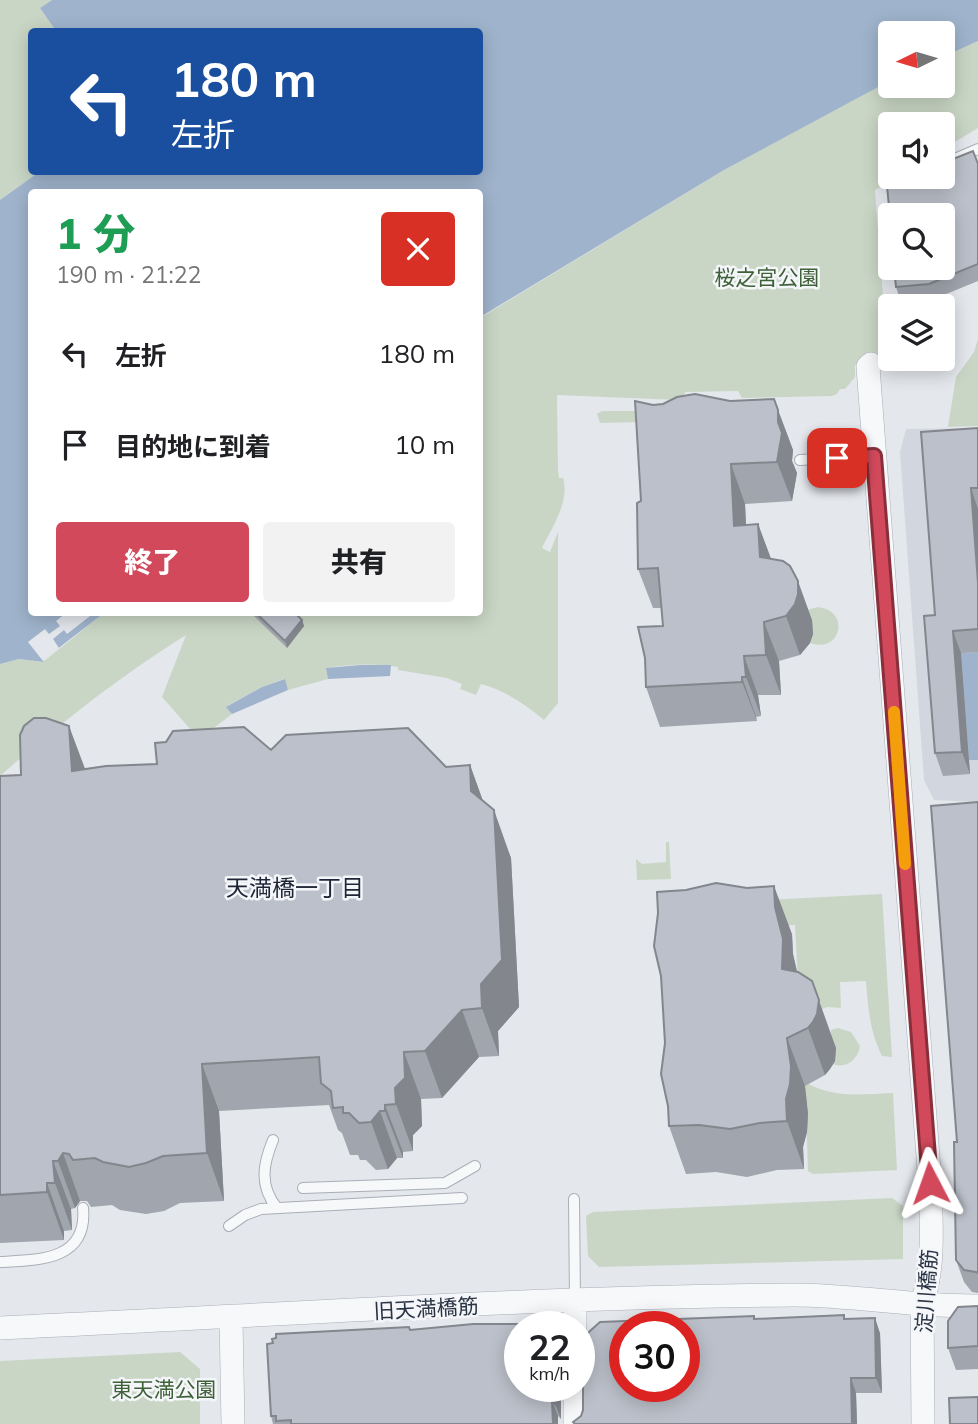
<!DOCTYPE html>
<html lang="ja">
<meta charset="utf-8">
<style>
:root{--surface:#fff;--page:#f2f2f2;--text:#202124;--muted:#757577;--accent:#d1495b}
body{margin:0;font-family:Mulish,"Noto Sans JP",sans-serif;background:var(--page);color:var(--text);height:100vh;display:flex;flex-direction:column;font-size:26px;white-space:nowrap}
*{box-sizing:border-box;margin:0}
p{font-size:23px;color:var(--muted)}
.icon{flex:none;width:38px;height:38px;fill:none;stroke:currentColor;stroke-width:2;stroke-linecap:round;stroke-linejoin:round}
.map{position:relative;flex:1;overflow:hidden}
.panel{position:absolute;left:28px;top:189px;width:455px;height:427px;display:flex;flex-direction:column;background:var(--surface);border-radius:7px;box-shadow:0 4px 18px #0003}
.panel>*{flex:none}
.hud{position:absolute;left:28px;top:28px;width:455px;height:147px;border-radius:7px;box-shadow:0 4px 18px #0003;background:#1a4fa0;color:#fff;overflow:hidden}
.needle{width:46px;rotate:265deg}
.fabs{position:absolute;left:878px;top:21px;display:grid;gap:14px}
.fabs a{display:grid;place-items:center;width:77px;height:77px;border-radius:7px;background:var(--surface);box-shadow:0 4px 18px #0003;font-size:35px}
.speed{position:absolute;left:504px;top:1311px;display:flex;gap:14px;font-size:35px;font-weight:700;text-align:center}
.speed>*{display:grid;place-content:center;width:91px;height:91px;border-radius:50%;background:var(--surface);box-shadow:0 4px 18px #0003;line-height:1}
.speed small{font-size:18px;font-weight:400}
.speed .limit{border:10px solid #d22;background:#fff;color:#111}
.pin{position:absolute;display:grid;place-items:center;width:60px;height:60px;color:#fff;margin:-30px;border-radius:14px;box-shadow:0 4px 10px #0006}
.me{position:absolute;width:77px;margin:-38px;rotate:356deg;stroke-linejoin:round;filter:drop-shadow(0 0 5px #0008)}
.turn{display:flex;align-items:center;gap:24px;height:147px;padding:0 28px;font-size:32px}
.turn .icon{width:91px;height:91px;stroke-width:2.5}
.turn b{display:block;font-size:49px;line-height:60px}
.round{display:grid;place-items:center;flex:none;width:74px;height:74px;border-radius:7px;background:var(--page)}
.head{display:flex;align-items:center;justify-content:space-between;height:119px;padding:0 28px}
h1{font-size:42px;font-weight:800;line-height:52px;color:#1e9e55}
.button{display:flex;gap:14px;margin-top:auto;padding:14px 28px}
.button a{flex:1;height:80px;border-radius:7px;background:var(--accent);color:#fff;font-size:28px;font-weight:800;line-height:80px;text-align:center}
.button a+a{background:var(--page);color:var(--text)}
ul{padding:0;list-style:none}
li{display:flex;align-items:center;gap:21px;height:91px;padding:0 28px}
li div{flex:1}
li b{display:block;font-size:26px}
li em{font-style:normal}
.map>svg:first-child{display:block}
.built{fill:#d2d6de}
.green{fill:#c9d6c5}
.water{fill:#9fb4cc}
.pier{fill:#e4e7ec}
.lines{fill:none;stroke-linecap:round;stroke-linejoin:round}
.service-casing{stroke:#a9aeb7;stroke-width:12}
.minor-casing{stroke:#a9aeb7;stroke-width:24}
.service{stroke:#f7f8fa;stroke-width:10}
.minor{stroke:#f7f8fa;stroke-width:23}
.wall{fill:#a1a5ae}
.shaded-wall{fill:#83868d}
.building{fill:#bbc0ca;stroke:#83868d;stroke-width:2;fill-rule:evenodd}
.route-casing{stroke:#882f3b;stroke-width:18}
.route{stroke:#d1495b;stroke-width:12}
.slow{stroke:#f59e0b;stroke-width:12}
.labels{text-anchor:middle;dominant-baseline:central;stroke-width:5;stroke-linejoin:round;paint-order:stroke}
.park-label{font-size:21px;fill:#3f6138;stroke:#f4f6f9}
.street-label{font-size:21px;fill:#2b3445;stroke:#f4f6f9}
.neighbourhood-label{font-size:23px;fill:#1d2536;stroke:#f4f6f9}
</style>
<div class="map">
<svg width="978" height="1424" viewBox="0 0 978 1424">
<rect width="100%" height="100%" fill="#e4e7ec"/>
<path class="built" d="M 978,428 L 978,802 L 934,800 L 924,780 L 900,452 L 906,429 Z"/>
<path class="green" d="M 0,0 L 52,0 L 40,8 L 56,31 L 32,32 L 32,172 L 39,172 L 0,200 Z
M 978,41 L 978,128 L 943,149 L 943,124 L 891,124 L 891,177 L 897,177 L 875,190 L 888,363 L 855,365 L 855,377 L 845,389 L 840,389 L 837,394 L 832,396 L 742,398 L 738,391 L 685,392 L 683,398 L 679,400 L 557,395 L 558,470 L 559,478 L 563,478 C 570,502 552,527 542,548 L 550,552 L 558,532 L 558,703 L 544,720 C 526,705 504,690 481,684 L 476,695 L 460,689 L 462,684 L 447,678 L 398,670 L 398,667 C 375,663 349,664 327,668 L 328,679 L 288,690 L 284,679 L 262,687 L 227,706 L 232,714 L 199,739 L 162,697 L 186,635 C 119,677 59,724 0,776 L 0,664 L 19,659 L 43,662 L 104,613 L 480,612 L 480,318 L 724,170 L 886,82 L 891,80 L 891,86 L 943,86 L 943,57 Z
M 978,339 L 978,426 L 948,427 L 956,377 L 974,352 Z
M 602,411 L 637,411 L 678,421 L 600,423 L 597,414 Z
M 818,607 C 851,611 841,654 810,643 L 812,630 L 807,610 Z
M 666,842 L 669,842 L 671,879 L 637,880 L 636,859 L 642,864 L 666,862 Z
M 882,894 L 892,1057 L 882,1056 C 870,1032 868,1008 866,981 L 840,982 L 841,1008 L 827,1007 L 800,1019 L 795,925 L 673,931 L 672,905 Z
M 838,1028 L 851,1032 L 860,1046 C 858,1060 846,1069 832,1064 L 831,1030 Z
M 805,1082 C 835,1099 860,1094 893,1093 L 897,1170 L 813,1174 L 808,1171 Z
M 892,1198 L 903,1206 L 903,1259 L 599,1267 L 588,1256 L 586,1216 L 593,1212 Z
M 180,1352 L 200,1369 L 200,1424 L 0,1424 L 0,1361 Z"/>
<path class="water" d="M 52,0 L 978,0 L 978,41 L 943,57 L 943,33 L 891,33 L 891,80 L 724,170 L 480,317 L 480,192 L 32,192 L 32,612 L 104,613 L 43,660 L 44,662 L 19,659 L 0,664 L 0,200 L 39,172 L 480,172 L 480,32 L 56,31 L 40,8 Z
M 978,652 L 978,760 L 969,760 L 961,653 Z
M 360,665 L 391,665 L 390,676 L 328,679 L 326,668 Z
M 285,679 L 288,690 L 232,714 L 226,707 L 262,687 Z"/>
<path class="pier" d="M 66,613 L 94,613 L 67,634 L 64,630 L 53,639 L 59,648 L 43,661 L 28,642 L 45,629 L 49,634 L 60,626 L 56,621 Z"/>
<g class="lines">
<g class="service-casing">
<path id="service" d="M 943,164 L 978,149
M 800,460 L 874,456
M 273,1140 C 263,1164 259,1186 277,1208
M 303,1188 L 445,1183 L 475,1166
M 574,1199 L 575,1301
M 229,1226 L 245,1215 L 261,1209 L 462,1198
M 0,1262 C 38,1260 88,1261 83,1208"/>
</g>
<g class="minor-casing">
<path id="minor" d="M 871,364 L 868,367 L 930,1183 C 931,1221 935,1266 922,1303 L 923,1424
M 575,1301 L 575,1326
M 231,1318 L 233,1424
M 0,1328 C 264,1316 529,1297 793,1295 C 855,1295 916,1307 978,1306
M 575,1386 L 575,1424"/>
</g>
<use href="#service" class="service"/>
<use href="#minor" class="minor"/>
</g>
<path class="wall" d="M 978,164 L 978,281 L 934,299 L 901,302 L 896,287 Z
M 653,405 L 778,410 L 793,450 L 792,461 L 797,473 L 792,501 L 745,504 L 746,525 L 758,524 L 771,559 L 812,620 L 813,634 L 810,643 L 800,655 L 779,661 L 781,695 L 758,695 L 761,716 L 756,717 L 757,721 L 660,727 L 646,687 L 663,626 L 661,608 L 653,608 L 638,569 L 641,501 Z
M 978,428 L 978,652 L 961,653 L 970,774 L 943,776 L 935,753 L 935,615 Z
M 252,612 L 302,620 L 304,626 L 287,648 L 253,615 Z
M 271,750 L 446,767 L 470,765 L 483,802 L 511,858 L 519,1007 L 498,1031 L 499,1056 L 479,1057 L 442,1098 L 421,1099 L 422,1126 L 413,1135 L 413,1151 L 403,1152 L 403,1158 L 397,1158 L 388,1169 L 376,1170 L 366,1160 L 360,1160 L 358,1155 L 350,1155 L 342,1133 L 338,1130 L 329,1105 L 219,1111 L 224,1201 L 180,1203 L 164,1211 L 146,1214 L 120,1210 L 112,1205 L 91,1207 L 87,1201 L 80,1201 L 75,1208 L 71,1209 L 72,1230 L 64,1231 L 64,1240 L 0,1243 L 0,776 L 157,764 Z
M 978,802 L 978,1293 L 972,1292 L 964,1282 L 956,1260 L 957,1142 Z
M 792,934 L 793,954 L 797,971 L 836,1048 L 835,1061 L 830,1069 L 825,1075 L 805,1086 L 808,1114 L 807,1132 L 803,1147 L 804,1169 L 777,1170 L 747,1177 L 716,1172 L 686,1174 L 669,1126 Z
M 978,1306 L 978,1369 L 956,1370 L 948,1348 Z
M 844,1315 L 845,1319 L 880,1333 L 882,1393 L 856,1393 L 857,1424 L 574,1424 L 573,1422 L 581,1416 L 583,1410 L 583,1377 L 579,1374 L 579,1341 L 755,1319 Z
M 410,1330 L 520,1386 L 561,1386 L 561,1419 L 558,1416 L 558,1424 L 273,1424 L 271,1416 Z"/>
<path class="shaded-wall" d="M 778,410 L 793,450 L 792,461 L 797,473 L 792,501 L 777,462 Z
M 731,464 L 745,504 L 748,566 L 734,526 Z
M 971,488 L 978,509 L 978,583 Z
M 758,524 L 773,564 L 760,557 Z
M 798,581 L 812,620 L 813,634 L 810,643 L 800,655 L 786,616 Z
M 302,620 L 304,626 L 287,648 L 285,641 Z
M 764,622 L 779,661 L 781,695 L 766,655 Z
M 953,631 L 961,653 L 970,774 L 962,752 Z
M 744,656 L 758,695 L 761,716 L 746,677 Z
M 742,677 L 756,717 L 757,721 L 742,682 Z
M 69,726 L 87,774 L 72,771 Z
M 470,765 L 487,812 L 471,791 Z
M 494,810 L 511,858 L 519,1007 L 498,1031 L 499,1056 L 482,1008 L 481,984 Z
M 774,886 L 792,934 L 793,954 L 800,986 L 782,969 L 775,907 Z
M 812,981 L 836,1048 L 835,1061 L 830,1069 L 825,1075 L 808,1028 Z
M 462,1010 L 479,1057 L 442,1098 L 425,1051 Z
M 787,1038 L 805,1086 L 808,1114 L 807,1132 L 803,1147 L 804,1169 L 787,1121 L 786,1099 Z
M 404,1052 L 421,1099 L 422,1126 L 413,1135 L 413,1151 L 396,1104 L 395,1088 Z
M 202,1064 L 219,1111 L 224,1201 L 207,1153 Z
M 385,1105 L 403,1152 L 403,1158 L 385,1111 Z
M 380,1111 L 397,1158 L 388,1169 L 371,1122 Z
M 63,1153 L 80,1201 L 75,1208 L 58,1161 Z
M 53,1161 L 71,1209 L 72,1230 L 55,1183 Z
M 47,1183 L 64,1231 L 64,1240 L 47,1192 Z
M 875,1318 L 880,1333 L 882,1393 L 876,1378 Z
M 851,1378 L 856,1393 L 857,1424 L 852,1424 Z
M 556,1386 L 561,1386 L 561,1419 L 555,1404 Z
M 552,1401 L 558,1416 L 558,1424 L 553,1424 Z"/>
<path class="building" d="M 973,151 L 978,164 L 978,264 L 929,284 L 896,287 L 894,268 L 943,268 L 943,215 L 891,215 L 891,227 L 887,186 L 911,177 L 943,177 L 943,163 Z
M 695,394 L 730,401 L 774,399 L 778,410 L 778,422 L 782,433 L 777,462 L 731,464 L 734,526 L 758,524 L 760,557 L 783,561 L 790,566 L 798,581 L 798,594 L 795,604 L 786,616 L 764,622 L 766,655 L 744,656 L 746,677 L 742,677 L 742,682 L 646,687 L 645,658 L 638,627 L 663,626 L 658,568 L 638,569 L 637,503 L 641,501 L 635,401 L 653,405 L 663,404 L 677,397 Z
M 978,428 L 978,488 L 971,488 L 978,583 L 978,629 L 953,631 L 962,752 L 935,753 L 924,616 L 935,615 L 921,432 Z
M 255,612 L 294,612 L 302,620 L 285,641 Z
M 34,718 L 46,718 L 69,726 L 72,771 L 106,766 L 157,764 L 155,743 L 166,742 L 173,731 L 244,727 L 271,750 L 286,735 L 408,728 L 446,767 L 470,765 L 471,791 L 494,810 L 502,960 L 481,984 L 482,1008 L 462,1010 L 425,1051 L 404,1052 L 405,1078 L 395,1088 L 396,1104 L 385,1105 L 385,1111 L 380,1111 L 371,1122 L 359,1123 L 349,1113 L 343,1113 L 343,1107 L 333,1108 L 331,1091 L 321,1083 L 319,1057 L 202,1064 L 207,1153 L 163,1156 L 146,1163 L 129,1167 L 103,1162 L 95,1158 L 73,1160 L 69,1154 L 63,1153 L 58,1161 L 53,1161 L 55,1183 L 47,1183 L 47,1192 L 0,1195 L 0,776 L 21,775 L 20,735 L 24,726 Z
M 978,802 L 978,1273 L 976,1272 L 964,1270 L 956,1260 L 954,1142 L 957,1142 L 931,806 Z
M 716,883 L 747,888 L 774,886 L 775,907 L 783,939 L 782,969 L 798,972 L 812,981 L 819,1000 L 817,1014 L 813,1022 L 808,1028 L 787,1038 L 791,1066 L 790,1084 L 786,1099 L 787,1121 L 760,1123 L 730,1129 L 699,1125 L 669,1126 L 668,1106 L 661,1074 L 665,1043 L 661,976 L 654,946 L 658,913 L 657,892 L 686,890 Z
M 978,1306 L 978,1346 L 948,1348 L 948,1321 L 958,1307 Z
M 844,1315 L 844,1319 L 875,1318 L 876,1378 L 851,1378 L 852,1424 L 575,1424 L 573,1422 L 581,1416 L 583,1410 L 583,1371 L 581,1363 L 579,1362 L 579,1341 L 600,1322 L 754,1316 L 754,1319 ZM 625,1326 L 684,1326 L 684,1386 L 625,1386 Z
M 473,1324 L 542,1324 L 545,1326 L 520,1326 L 520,1386 L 556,1386 L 555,1404 L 552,1401 L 553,1424 L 291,1424 L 291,1420 L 276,1421 L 276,1416 L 271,1416 L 267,1344 L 273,1343 L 272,1339 L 276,1338 L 276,1334 L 409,1327 L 410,1330 Z
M 978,1397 L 978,1424 L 950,1424 L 949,1398 Z"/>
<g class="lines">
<g class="route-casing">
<path id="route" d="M 837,458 L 874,456 L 930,1183"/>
</g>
<use href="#route" class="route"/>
<path class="slow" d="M 894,712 L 905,864"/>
</g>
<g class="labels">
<g class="park-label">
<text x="767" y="277">桜之宮公園</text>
<text x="164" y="1389">東天満公園</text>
</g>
<g class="street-label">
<text transform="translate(926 1291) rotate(-86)">淀川橋筋</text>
<text transform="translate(426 1308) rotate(-3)">旧天満橋筋</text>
</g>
<g class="neighbourhood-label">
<text x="295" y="887">天満橋一丁目</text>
</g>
</g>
</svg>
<div class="fabs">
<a><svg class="needle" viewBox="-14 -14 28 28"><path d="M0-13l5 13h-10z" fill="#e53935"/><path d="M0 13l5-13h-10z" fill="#757577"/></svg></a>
<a><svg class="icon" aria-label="sound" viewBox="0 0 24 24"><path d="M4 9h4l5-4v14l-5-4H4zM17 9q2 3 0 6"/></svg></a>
<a><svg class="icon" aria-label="search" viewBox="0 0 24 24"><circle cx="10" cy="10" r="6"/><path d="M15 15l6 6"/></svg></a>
<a><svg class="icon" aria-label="layers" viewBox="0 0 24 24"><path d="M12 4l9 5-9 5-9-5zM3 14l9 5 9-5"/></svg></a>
</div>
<div class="speed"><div>22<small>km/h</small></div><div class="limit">30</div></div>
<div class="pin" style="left:837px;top:458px;background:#d93025"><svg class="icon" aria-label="arrive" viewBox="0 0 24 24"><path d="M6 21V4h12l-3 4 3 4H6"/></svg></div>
<svg class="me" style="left:930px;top:1183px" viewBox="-20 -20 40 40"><path d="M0-17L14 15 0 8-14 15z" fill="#d1495b" stroke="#fff" stroke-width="4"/></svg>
<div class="hud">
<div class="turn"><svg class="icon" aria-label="left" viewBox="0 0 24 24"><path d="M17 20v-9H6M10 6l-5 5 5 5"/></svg><div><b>180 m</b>左折</div></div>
</div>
<section class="panel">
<div class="head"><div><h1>1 分</h1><p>190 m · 21:22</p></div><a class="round" style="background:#d93025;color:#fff"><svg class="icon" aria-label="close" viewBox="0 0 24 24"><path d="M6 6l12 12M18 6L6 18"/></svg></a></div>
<ul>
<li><svg class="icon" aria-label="left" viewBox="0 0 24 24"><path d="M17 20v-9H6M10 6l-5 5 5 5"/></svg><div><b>左折</b></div><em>180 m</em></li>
<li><svg class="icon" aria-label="arrive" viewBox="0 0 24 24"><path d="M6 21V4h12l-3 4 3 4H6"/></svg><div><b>目的地に到着</b></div><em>10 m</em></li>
</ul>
<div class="button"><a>終了</a><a>共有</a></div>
</section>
</div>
